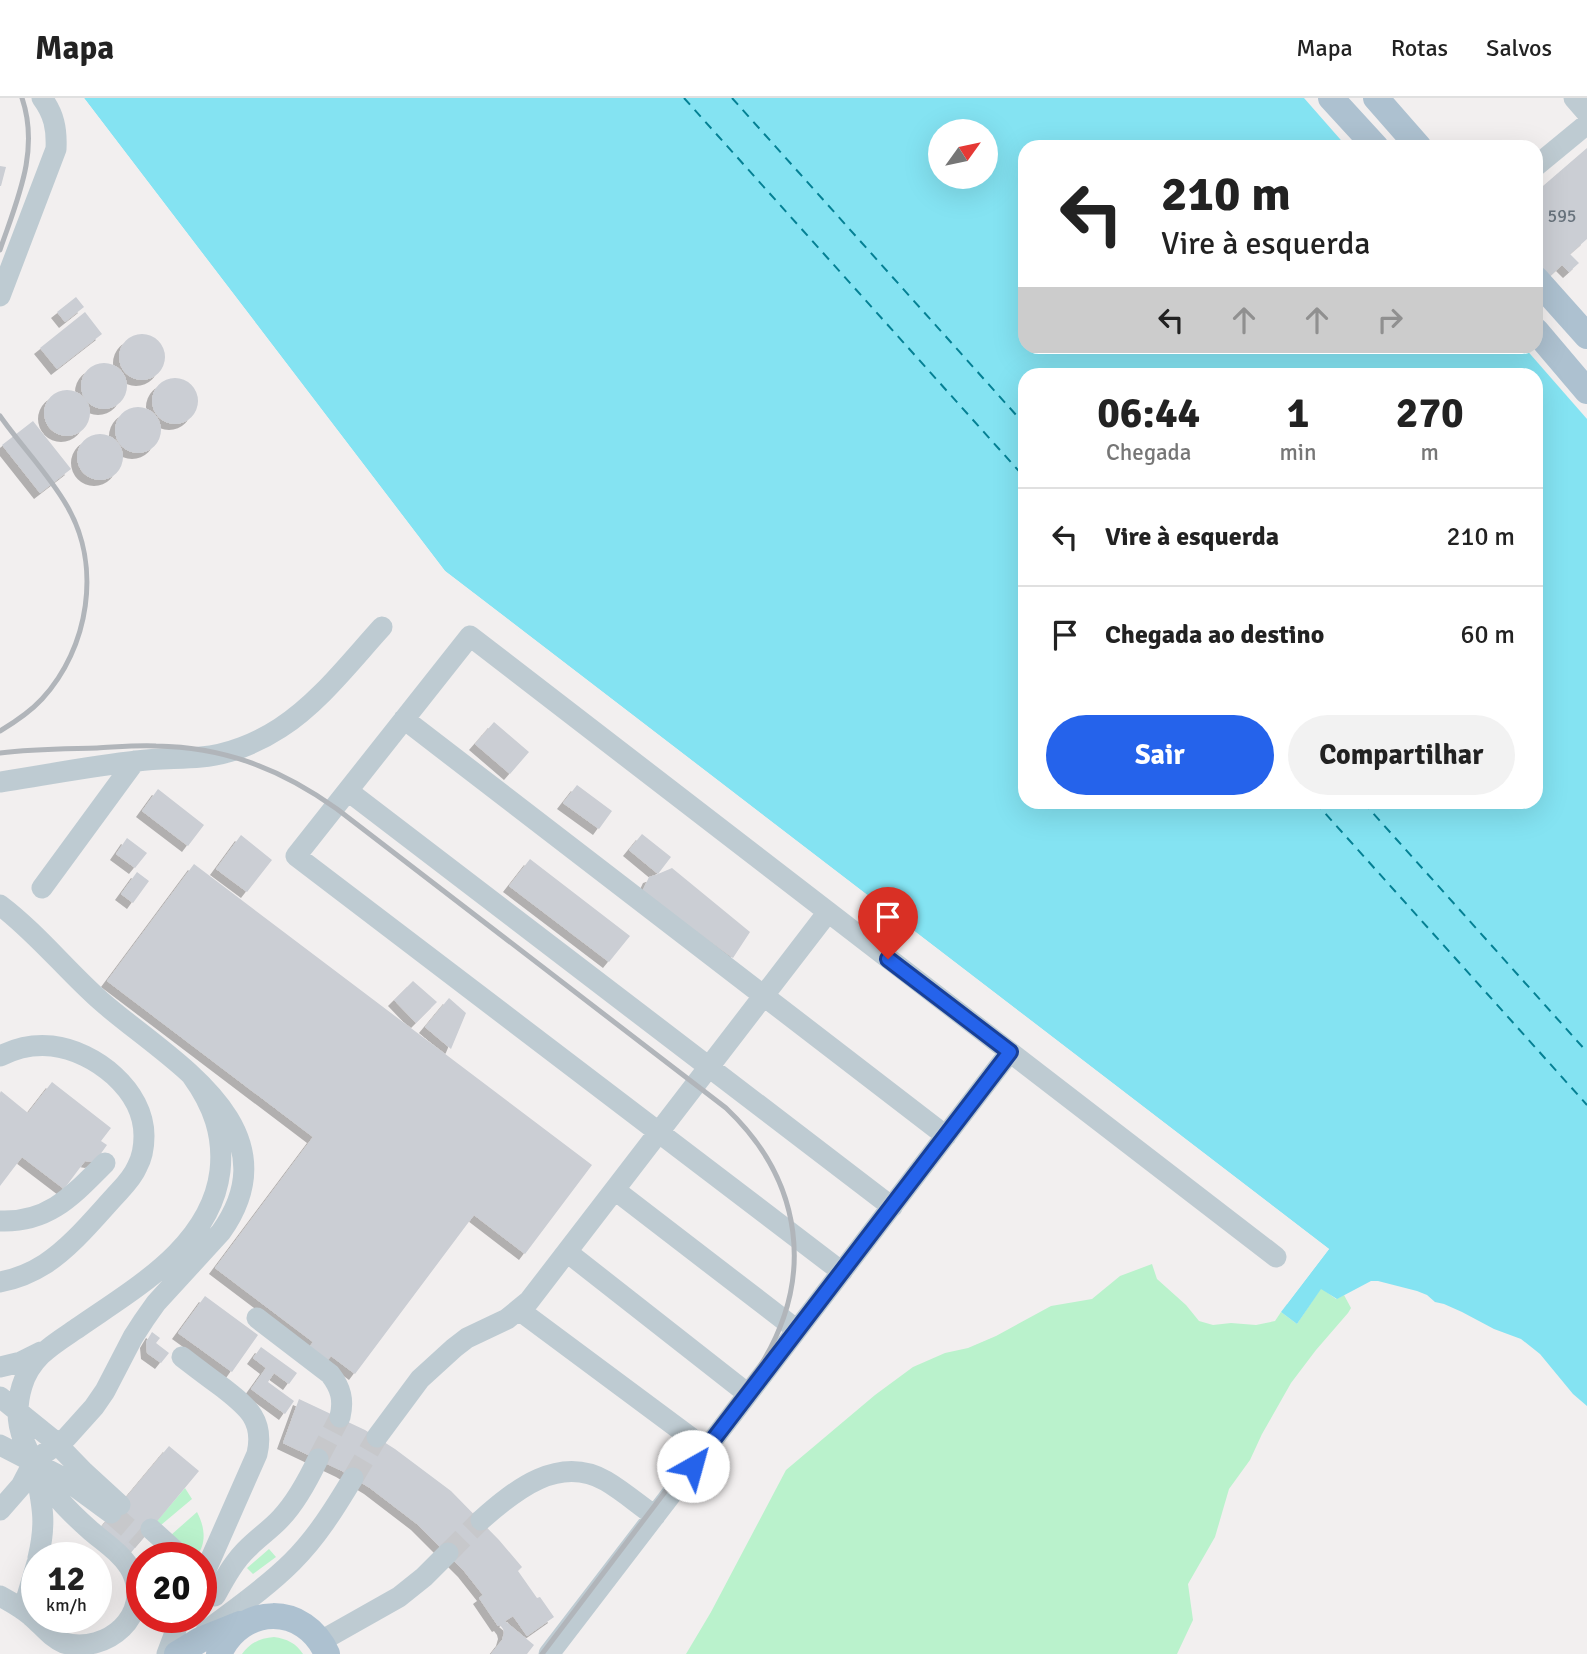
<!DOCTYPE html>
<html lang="pt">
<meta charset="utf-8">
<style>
:root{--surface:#fff;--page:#f2f2f2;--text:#222;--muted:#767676;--line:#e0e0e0;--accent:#2563eb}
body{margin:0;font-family:Signika,sans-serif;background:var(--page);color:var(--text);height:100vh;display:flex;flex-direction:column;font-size:26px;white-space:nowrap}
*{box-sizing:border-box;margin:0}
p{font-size:23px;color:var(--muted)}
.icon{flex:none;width:38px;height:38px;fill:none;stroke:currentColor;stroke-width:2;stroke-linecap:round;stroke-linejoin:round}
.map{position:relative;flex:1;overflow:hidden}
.panel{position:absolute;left:1018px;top:270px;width:525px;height:441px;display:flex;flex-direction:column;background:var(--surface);border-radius:21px;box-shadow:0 7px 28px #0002}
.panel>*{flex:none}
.banner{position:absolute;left:1018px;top:42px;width:525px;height:214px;border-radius:21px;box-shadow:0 7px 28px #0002;background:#fff;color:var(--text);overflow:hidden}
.needle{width:46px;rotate:57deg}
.buttons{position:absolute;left:928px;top:21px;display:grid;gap:14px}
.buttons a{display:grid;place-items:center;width:70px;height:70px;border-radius:50%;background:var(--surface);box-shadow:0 7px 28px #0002;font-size:35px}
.speed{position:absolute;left:21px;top:1444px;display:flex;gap:14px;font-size:35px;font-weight:700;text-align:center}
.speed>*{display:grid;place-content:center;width:91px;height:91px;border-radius:50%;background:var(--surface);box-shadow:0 7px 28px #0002;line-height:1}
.speed small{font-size:18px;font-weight:400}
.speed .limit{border:10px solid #d22;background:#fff;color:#111}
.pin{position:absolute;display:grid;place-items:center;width:60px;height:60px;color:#fff;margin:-72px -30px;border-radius:50% 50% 50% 0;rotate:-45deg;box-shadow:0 0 7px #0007}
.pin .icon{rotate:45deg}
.me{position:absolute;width:77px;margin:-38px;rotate:38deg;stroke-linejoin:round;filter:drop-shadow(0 0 5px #0008)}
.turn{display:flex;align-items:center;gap:24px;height:147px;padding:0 28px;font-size:32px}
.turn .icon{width:91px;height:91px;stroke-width:2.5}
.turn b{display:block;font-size:49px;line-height:60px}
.lanes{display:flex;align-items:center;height:66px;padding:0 28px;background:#0003;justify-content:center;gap:35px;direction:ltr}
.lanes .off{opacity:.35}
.eta{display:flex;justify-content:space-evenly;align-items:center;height:119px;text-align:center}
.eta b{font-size:42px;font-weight:800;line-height:49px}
.cta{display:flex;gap:14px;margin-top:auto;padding:14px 28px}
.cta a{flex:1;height:80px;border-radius:42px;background:var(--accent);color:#fff;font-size:28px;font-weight:800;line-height:80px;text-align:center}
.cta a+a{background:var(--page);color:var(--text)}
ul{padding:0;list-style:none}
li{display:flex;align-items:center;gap:21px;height:98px;padding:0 28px;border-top:2px solid var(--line)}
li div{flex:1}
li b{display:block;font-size:26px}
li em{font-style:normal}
header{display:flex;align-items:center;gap:42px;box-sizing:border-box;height:98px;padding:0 35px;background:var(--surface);border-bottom:2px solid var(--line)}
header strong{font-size:33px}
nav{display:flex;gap:38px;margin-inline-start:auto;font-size:24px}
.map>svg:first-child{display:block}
.green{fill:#baf2cc}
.water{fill:#84e3f2;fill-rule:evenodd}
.pier{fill:#f2efef}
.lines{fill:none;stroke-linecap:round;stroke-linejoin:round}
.ferry{stroke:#058094;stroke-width:2;stroke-dasharray:9 7;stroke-linecap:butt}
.building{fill:#cbced4;filter:url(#shadow)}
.minor-tunnel{stroke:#c7c8cb;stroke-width:21;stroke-dasharray:21 10;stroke-linecap:butt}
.minor{stroke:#becbd2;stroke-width:21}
.major{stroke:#adc1d0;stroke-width:26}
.rail{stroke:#b1b5ba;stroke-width:5}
.route-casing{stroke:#184099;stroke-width:18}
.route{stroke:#2563eb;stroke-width:12}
.labels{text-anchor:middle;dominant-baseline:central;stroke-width:7;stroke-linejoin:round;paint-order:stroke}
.number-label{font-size:18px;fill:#67727c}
</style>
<header>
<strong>Mapa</strong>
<nav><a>Mapa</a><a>Rotas</a><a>Salvos</a></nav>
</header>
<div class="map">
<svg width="1587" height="1556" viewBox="0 0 1587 1556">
<defs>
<filter id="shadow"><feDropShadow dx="-6" dy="6" stdDeviation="0" flood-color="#0004"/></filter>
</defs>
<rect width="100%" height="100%" fill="#f2efef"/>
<path class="green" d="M 1152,1166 L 1157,1181 L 1186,1207 L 1199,1223 L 1213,1227 L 1231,1225 L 1256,1227 L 1275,1223 L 1281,1214 L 1297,1226 L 1321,1190 L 1336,1201 L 1344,1197 L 1351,1210 L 1348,1215 L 1316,1252 L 1291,1285 L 1262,1336 L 1250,1362 L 1229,1391 L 1215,1439 L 1188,1486 L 1193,1522 L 1177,1556 L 686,1556 L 711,1514 L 786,1372 L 875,1297 L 913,1269 L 945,1255 L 968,1250 L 996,1238 L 1051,1208 L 1092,1201 L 1120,1178 Z
M 185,1390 L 192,1401 L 161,1427 L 156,1424 Z
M 197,1414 C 205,1429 207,1446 196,1459 L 171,1437 Z
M 269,1451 L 276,1459 L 253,1476 L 247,1470 Z
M 274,1539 C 287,1541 296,1545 303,1556 L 242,1556 C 250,1545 260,1540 274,1539 Z"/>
<path class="water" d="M 84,0 L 1304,0 L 1347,49 L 1026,49 L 1026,248 L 1524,249 L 1587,321 L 1587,1308 L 1573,1296 L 1540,1256 L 1521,1241 L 1494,1231 L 1462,1214 L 1444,1206 L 1435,1204 L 1427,1197 L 1417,1193 L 1378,1183 L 1371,1183 L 1337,1201 L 1321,1191 L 1297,1226 L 1281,1214 L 1329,1151 L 445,473 ZM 940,33 L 985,33 L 985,79 L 940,79 ZM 1026,276 L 1536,276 L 1536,704 L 1026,704 Z"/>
<path class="pier" d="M 81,0 L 84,0 L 445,473 L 1329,1151 L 1287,1206 L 1284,1204 L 1324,1152 L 443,476 Z"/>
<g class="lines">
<path class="ferry" d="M 684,0 L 1026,381
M 732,0 L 1026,328
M 1315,704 L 1587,1007
M 1363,704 L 1587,954"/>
</g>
<path class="building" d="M 1587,50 L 1587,141 L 1570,156 L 1579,165 L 1569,174 L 1562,167 L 1547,181 L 1536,170 L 1536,94 Z
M 0,68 L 6,69 L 1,88 L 0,88 Z
M 76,199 L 84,209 L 65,224 L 57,214 Z
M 85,214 L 102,236 L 57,271 L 40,250 Z
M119 259a23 23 0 1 1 46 0a23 23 0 1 1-46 0Z
M81 288a23 23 0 1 1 46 0a23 23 0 1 1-46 0Z
M152 303a23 23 0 1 1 46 0a23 23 0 1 1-46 0Z
M44 315a23 23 0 1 1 46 0a23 23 0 1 1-46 0Z
M115 332a23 23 0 1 1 46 0a23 23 0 1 1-46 0Z
M 33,323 L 71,371 L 40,395 L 2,347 Z
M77 359a23 23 0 1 1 46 0a23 23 0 1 1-46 0Z
M 494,624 L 529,654 L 510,676 L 475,646 Z
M 577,687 L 612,713 L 599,731 L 563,705 Z
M 158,691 L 204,727 L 188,748 L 142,713 Z
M 642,736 L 671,759 L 658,776 L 672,770 L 750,834 L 733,860 L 642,794 L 649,779 L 658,776 L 629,752 Z
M 241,737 L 272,762 L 247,794 L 216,771 Z
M 127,740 L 147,755 L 135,770 L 116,756 Z
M 530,761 L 630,838 L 609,864 L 509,788 Z
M 194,766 L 592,1067 L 525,1156 L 474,1117 L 355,1276 L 331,1258 L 326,1264 L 308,1251 L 313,1244 L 215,1170 L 313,1039 L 107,883 Z
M 137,774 L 149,783 L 133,805 L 121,796 Z
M 413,883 L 437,904 L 416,925 L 394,902 Z
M 449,900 L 466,915 L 451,951 L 425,929 Z
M 52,984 L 111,1030 L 101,1043 L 107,1047 L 97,1061 L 91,1064 L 85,1063 L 64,1091 L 22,1059 L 0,1088 L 0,995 L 1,993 L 28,1015 Z
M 205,1198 L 258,1237 L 232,1274 L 178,1235 Z
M 152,1234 L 160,1240 L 156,1245 L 169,1255 L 161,1265 L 147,1255 L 146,1244 Z
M 261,1249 L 297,1275 L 289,1286 L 274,1275 L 268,1284 L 294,1303 L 285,1316 L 251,1291 L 266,1270 L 253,1260 Z
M 299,1301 L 365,1332 L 395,1351 L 451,1393 L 499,1442 L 522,1469 L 518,1473 L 537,1500 L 540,1499 L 554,1519 L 527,1538 L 513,1518 L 505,1523 L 534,1547 L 527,1556 L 491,1556 L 502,1542 L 504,1535 L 503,1531 L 500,1527 L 498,1528 L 479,1500 L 483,1497 L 464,1473 L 417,1426 L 370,1390 L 342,1373 L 283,1345 Z
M 169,1348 L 199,1373 L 129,1457 L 99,1432 Z"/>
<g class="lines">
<path class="minor-tunnel" d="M 318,1361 L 340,1319
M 353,1380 L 377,1339
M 112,1416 L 142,1442
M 448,1455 L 481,1422"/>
<path class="minor" d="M 1574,0 L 1587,15
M 1536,68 L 1587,26
M 0,198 L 56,51 C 57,31 54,16 42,0
M 404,621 L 946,1038
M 0,684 C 46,677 91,668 137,663 C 158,660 180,661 201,659 C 228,657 257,645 280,630 C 319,605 351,563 382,529
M 348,693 L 892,1109
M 42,790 L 135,663
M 0,807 C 37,835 66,872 101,903 C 168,962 296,1028 221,1134 L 156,1205 L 144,1222 L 133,1239 L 105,1293 L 94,1309 L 67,1339 L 34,1363 L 21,1388 L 0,1412
M 0,958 C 16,950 34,946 52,948 C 95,953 144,992 144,1038 C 144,1049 142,1060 137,1069 C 132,1081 122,1090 114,1099 C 93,1122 71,1149 45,1166 C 31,1175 16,1181 0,1184
M 615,1092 L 797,1232
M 0,1123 C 49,1125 73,1097 105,1065
M 567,1154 L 748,1296
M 842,1174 L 296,758 L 470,538 L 1276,1159
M 519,1212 L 706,1351
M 257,1220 L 330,1276 C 341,1290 344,1302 340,1319
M 182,1259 C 195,1269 208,1279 222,1289 C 246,1308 265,1321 257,1356 L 201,1483
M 0,1269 L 21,1264 L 41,1254
M 0,1299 L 52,1341 L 84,1374 L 120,1407
M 377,1339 L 420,1281 L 454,1250 L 467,1240 L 507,1221 L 529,1203 L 828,814
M 0,1347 L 62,1379 L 111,1415
M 37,1379 C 43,1411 46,1427 38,1460
M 481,1422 C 515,1392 559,1356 606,1383 C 623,1393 639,1407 655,1418
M 151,1431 L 183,1460
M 0,1498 C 11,1504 22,1510 31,1518 C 42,1527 50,1539 64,1545 C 108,1556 152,1517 132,1474 C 124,1457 105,1445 91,1433 C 64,1409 52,1396 34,1364 C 20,1339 13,1318 22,1288 C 31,1258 54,1246 79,1229 C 135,1190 211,1148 220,1073 C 224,1037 213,1007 192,978
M 215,1498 C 225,1480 234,1463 249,1449 C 259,1439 271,1431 281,1420 C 297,1403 308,1382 318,1361
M 23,1512 L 37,1465
M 206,1533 C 235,1511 266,1490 292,1464 C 317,1439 335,1410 353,1380
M 321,1543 L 399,1499 L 424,1479 L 448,1455
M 167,1556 L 176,1532 L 178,1519
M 549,1556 L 1010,954"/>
<path class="major" d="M 1331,0 L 1376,49
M 1376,0 L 1419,49
M 1536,181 L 1587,238
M 1536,233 L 1587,293
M 177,1556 L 200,1542 L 240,1526
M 219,1556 C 241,1506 305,1505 327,1556"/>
<path class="rail" d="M 0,152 C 17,102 40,53 22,0
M 0,318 C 21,348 48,375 67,408 C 102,468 89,550 42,601 C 30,614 15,624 0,633
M 0,655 C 32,651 64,651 97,650 C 117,649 137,647 156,648 C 225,649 281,671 337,711 L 726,1010 C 803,1083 816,1180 759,1270 L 542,1556"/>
</g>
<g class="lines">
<g class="route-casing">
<path id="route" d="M 693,1368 L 1010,954 L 888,861"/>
</g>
<use href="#route" class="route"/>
</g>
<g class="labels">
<g class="number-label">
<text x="1562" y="118">595</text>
</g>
</g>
</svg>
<div class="buttons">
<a><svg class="needle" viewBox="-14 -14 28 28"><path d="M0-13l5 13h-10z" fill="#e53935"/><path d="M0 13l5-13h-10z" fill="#767676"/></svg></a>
</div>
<div class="speed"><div>12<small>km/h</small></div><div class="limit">20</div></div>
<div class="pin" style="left:888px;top:861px;background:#d93025"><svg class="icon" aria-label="arrive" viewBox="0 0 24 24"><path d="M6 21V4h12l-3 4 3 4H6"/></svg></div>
<svg class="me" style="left:693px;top:1368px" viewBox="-20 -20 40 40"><circle r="19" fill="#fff"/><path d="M0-13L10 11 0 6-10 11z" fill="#2563eb"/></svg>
<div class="banner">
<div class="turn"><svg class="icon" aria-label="left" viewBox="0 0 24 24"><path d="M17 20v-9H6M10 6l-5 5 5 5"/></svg><div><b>210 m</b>Vire à esquerda</div></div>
<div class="lanes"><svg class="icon" aria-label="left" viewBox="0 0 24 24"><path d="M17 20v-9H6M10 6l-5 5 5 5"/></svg><svg class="icon off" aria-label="ahead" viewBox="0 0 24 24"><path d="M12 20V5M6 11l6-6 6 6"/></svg><svg class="icon off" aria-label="ahead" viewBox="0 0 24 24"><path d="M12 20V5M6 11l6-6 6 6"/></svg><svg class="icon off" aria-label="right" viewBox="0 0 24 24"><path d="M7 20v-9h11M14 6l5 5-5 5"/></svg></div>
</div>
<section class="panel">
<div class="eta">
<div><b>06:44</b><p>Chegada</p></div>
<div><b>1</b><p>min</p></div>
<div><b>270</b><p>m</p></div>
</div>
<ul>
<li><svg class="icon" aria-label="left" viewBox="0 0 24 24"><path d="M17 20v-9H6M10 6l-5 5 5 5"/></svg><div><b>Vire à esquerda</b></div><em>210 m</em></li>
<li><svg class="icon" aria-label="arrive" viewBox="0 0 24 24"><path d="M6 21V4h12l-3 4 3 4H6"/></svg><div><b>Chegada ao destino</b></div><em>60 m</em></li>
</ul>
<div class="cta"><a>Sair</a><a>Compartilhar</a></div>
</section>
</div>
